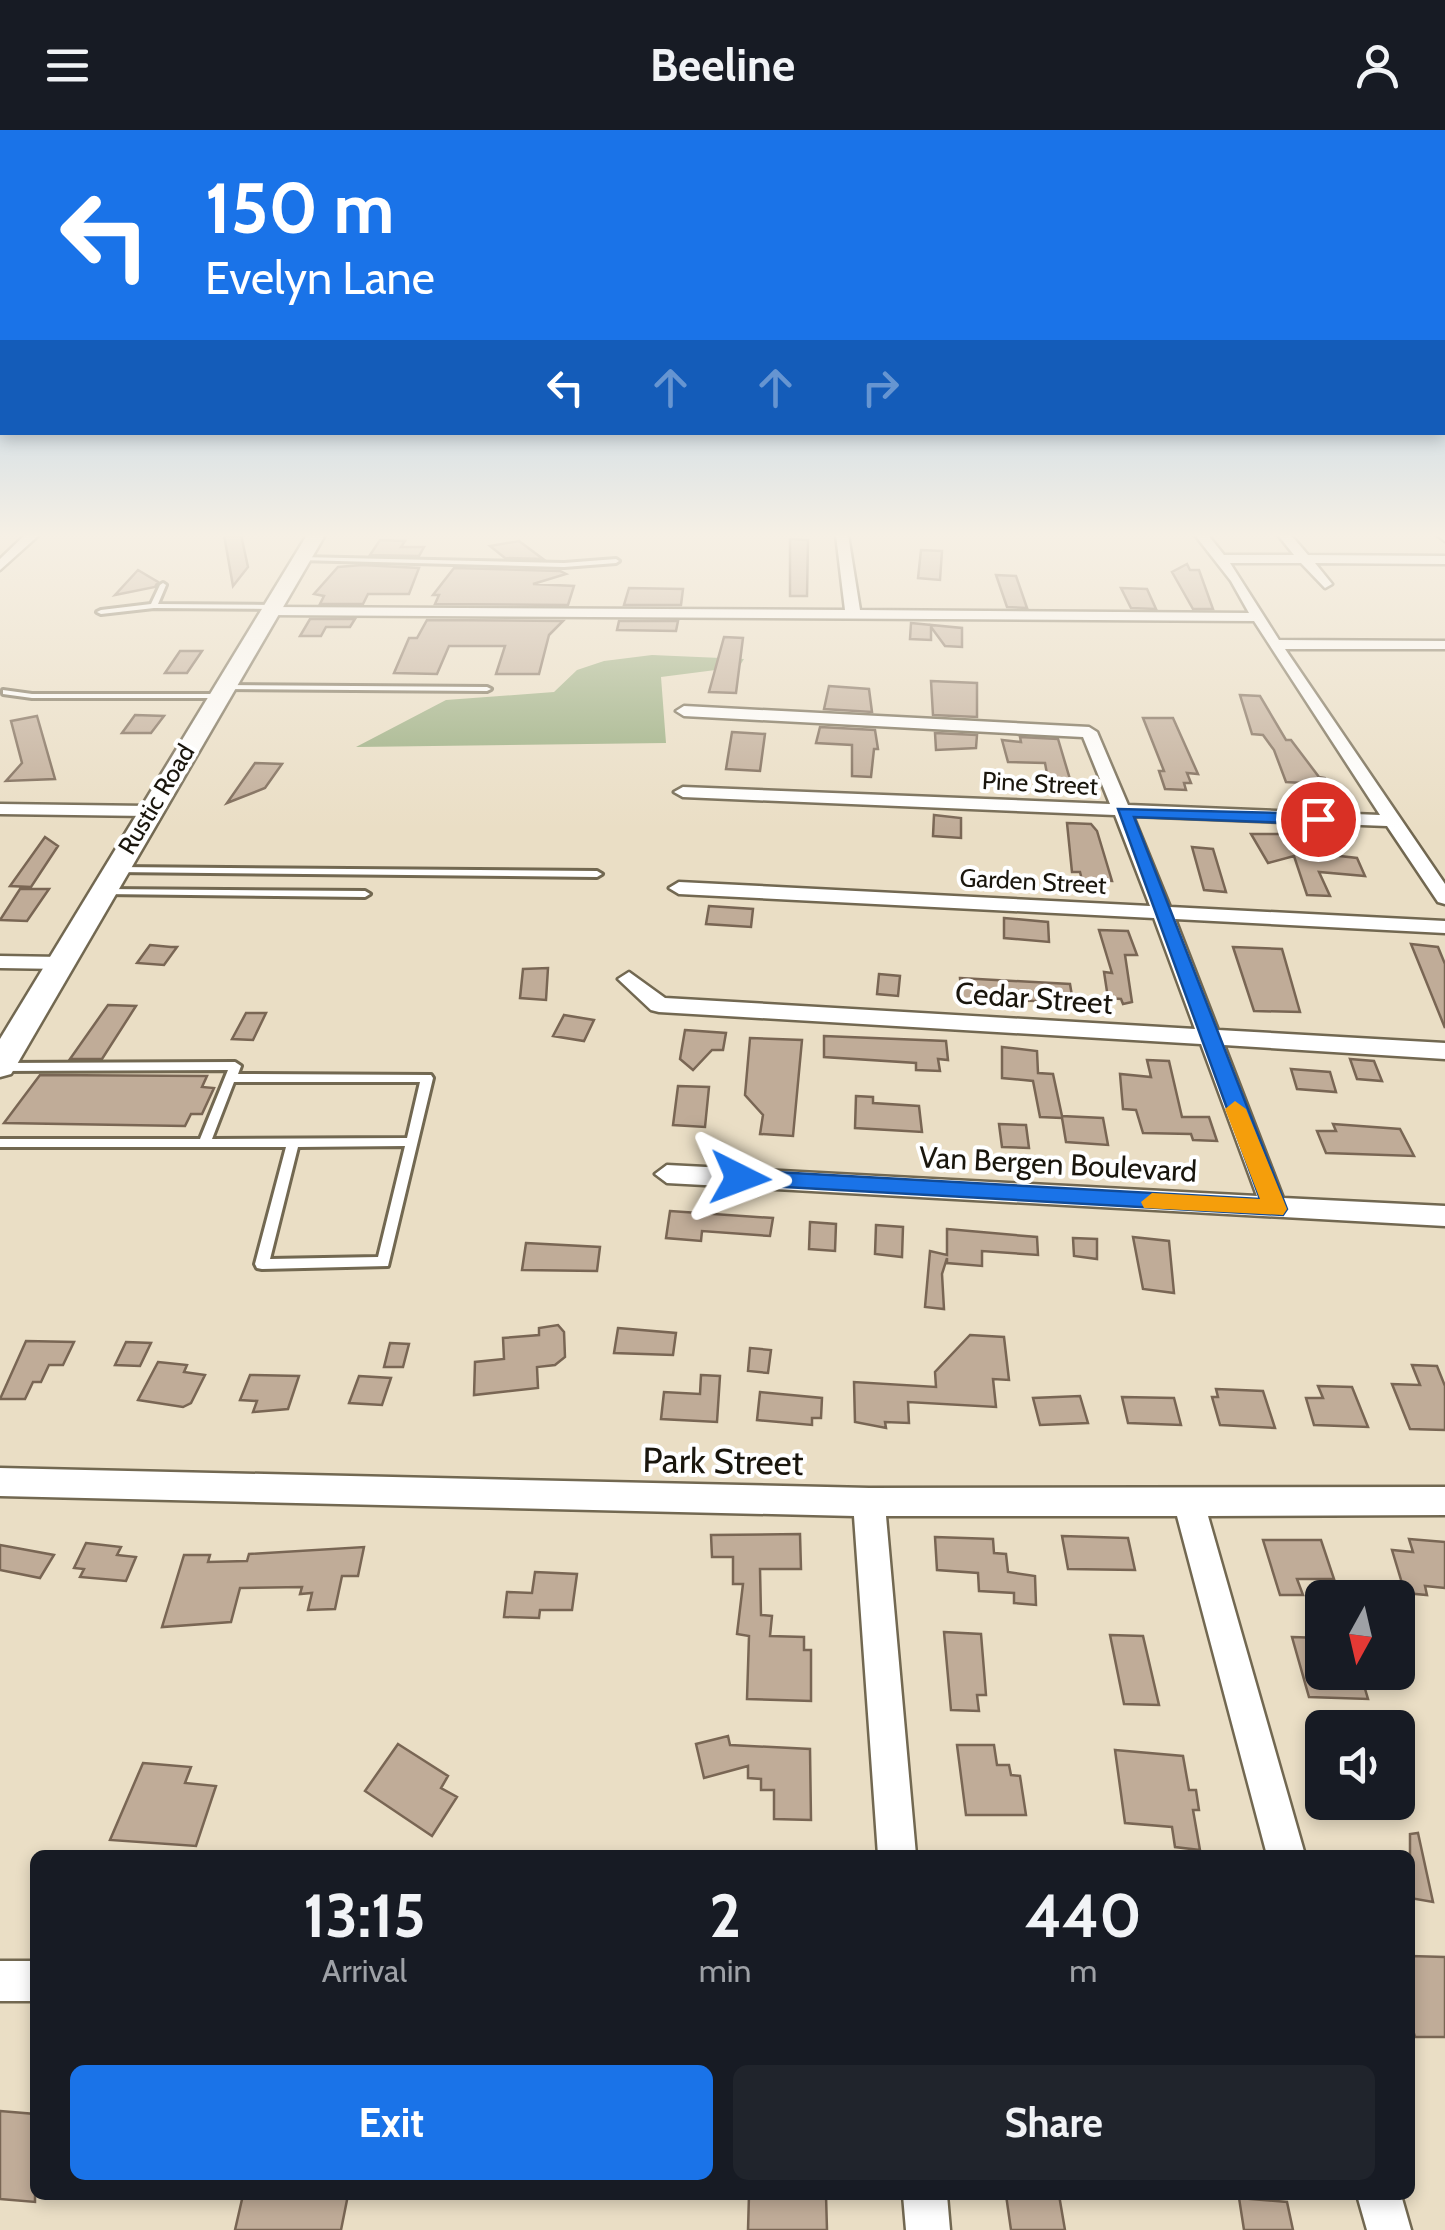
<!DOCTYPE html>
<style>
:root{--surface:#171b24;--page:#20242c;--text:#f1f3f6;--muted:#9ea1a6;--accent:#1a73e8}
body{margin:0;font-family:Cabin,sans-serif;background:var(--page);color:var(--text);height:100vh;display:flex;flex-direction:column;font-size:38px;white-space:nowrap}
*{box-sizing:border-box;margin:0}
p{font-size:32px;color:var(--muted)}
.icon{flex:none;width:55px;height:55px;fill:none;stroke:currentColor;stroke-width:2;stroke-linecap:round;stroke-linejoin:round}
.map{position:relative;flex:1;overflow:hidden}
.side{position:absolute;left:30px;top:1720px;width:1385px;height:350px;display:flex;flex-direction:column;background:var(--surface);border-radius:15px;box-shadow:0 5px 15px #0003}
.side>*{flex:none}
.hud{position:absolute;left:0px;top:0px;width:1445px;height:305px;box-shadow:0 5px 15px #0003;background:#1a73e8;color:#fff;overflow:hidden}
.needle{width:65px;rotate:188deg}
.controls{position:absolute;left:1305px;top:1450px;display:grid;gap:20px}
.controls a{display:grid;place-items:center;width:110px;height:110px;border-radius:15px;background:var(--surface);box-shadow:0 5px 15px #0003;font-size:50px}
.pin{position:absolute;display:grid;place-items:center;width:85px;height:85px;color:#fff;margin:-42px;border:5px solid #fff;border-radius:50%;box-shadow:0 2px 10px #0007}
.me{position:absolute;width:110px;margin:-55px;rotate:93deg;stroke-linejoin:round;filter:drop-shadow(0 0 8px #0008)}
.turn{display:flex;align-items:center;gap:35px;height:210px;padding:0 40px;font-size:45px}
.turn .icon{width:130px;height:130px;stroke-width:2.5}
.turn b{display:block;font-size:70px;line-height:85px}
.lanes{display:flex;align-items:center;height:95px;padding:0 40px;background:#0003;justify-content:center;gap:50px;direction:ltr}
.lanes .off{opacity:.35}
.eta{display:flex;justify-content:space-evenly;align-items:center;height:170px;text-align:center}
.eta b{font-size:60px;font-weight:700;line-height:70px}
.primary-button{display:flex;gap:20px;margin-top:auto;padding:20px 40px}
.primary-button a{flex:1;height:115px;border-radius:15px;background:var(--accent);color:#fff;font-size:40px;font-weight:700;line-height:115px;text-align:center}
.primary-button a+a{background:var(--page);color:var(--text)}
header{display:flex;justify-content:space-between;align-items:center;height:130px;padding:0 40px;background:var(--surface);font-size:45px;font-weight:700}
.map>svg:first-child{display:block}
.forest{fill:#96ab7d}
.building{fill:#c0ac98;stroke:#796654;stroke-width:2.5}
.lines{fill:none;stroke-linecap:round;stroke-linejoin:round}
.lane-casing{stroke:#726851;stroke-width:6}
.street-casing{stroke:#726851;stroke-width:5}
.secondary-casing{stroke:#726851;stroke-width:5}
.lane{fill:#fff;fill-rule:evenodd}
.street{fill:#fff;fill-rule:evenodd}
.secondary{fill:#fff;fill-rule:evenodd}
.route{fill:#1a73e8;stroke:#114b97;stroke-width:2.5}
.slow{fill:#f59e0b}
.labels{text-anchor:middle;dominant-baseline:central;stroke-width:8;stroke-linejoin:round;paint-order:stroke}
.far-street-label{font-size:25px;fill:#1a160d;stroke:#fff}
.street-label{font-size:30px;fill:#1a160d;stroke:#fff}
.near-street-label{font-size:35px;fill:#1a160d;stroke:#fff}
</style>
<header><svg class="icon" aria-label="menu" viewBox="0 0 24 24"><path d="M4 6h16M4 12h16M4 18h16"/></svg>Beeline<svg class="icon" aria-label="person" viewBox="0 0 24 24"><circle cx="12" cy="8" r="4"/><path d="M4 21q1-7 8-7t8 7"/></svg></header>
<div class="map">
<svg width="1445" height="2100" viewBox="0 0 1445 2100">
<rect width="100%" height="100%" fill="#eadec5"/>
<path class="forest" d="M 652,525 L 744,529 L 739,537 L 661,547 L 666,613 L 356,617 L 446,570 L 554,562 L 577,540 L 604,531 Z"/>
<path class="building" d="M 224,405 L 241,405 L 248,437 L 233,456 Z
M 790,409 L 808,410 L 807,466 L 790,466 Z
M 380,410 L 405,411 L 401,417 L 424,417 L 419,426 L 370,425 Z
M 519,411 L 543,429 L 505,428 L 490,416 Z
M 921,420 L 942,421 L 940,450 L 918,448 Z
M 1187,434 L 1190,440 L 1199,440 L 1213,479 L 1193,479 L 1172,442 Z
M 362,435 L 419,438 L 409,464 L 368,464 L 363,474 L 320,474 L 324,466 L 314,464 L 338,437 Z
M 454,438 L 560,441 L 566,444 L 533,454 L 574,456 L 568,475 L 435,474 L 439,465 L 433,465 Z
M 138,440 L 158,452 L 155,457 L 115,465 Z
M 996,445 L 1016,446 L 1027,478 L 1007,477 Z
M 629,458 L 683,459 L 681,475 L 624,475 Z
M 1121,458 L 1147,459 L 1156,479 L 1131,478 Z
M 310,489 L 355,489 L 350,497 L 326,497 L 321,506 L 300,506 Z
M 427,490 L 563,491 L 549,505 L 539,544 L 496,544 L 505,516 L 449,516 L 437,544 L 394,543 L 409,508 L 417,508 Z
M 619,491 L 678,491 L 676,501 L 617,500 Z
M 911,493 L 962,498 L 962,517 L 945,516 L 931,497 L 931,510 L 910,509 Z
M 724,507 L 743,508 L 736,563 L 709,562 Z
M 180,521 L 202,521 L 187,543 L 165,543 Z
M 931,551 L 977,553 L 977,587 L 933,585 Z
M 829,556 L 869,559 L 872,582 L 824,579 Z
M 1240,565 L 1260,566 L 1286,610 L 1291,610 L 1319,647 L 1325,648 L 1333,667 L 1309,666 L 1303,653 L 1286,652 L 1274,620 L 1263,605 L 1252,604 Z
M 135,585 L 164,586 L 151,603 L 122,603 Z
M 37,586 L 55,649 L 6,651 L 22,633 L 11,591 Z
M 1143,588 L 1173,588 L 1198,644 L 1187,643 L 1191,653 L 1184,653 L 1186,660 L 1165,659 L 1159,641 L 1164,641 Z
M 820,597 L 875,600 L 878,619 L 874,619 L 871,647 L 852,646 L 852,615 L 816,613 Z
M 732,602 L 765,604 L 760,641 L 726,639 Z
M 935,603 L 977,605 L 976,618 L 936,620 Z
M 1020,607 L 1058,609 L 1072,656 L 1049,655 L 1045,633 L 1008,632 L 1002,610 L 1021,612 Z
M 255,633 L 282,634 L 265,658 L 227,673 Z
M 934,685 L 961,688 L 961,708 L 933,706 Z
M 1067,693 L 1091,694 L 1097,701 L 1112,751 L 1082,750 L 1080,742 L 1072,742 Z
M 1251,704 L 1290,704 L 1294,712 L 1337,717 L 1340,726 L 1357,728 L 1365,746 L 1319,742 L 1330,766 L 1307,765 L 1294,726 L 1268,733 Z
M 45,707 L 58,716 L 31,757 L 10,756 Z
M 1192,717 L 1213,719 L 1226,762 L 1204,760 Z
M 20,759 L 49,759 L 27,791 L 0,790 Z
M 709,776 L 753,779 L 751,797 L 706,794 Z
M 1004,788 L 1048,792 L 1049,812 L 1004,808 Z
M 1099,800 L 1128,801 L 1137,825 L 1125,825 L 1132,872 L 1123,874 L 1121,869 L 1108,868 L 1104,842 L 1112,843 Z
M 1411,814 L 1438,817 L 1445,834 L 1445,898 Z
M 150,815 L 171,817 L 177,817 L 164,835 L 137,833 Z
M 1233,817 L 1282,819 L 1300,882 L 1254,881 Z
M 548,838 L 546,870 L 520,868 L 523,839 Z
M 879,844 L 900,846 L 898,866 L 877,864 Z
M 960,848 L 1070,854 L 1073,872 L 962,869 Z
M 108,875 L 136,876 L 102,929 L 70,929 Z
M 246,883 L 266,883 L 253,910 L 232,909 Z
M 564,885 L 594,890 L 584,911 L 553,906 Z
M 685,900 L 726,903 L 723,920 L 712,920 L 693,940 L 680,929 Z
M 824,906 L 946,911 L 948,930 L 938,929 L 940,941 L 916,940 L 916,933 L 824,927 Z
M 750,908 L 802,910 L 793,1006 L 760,1004 L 763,985 L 745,965 Z
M 1002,917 L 1037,921 L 1038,943 L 1053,944 L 1062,986 L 1103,988 L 1108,1015 L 1066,1012 L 1062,988 L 1040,987 L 1033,951 L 1002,948 Z
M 1350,929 L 1374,931 L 1382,951 L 1357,949 Z
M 1147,930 L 1169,931 L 1182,987 L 1209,987 L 1217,1011 L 1193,1010 L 1191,1004 L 1143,1003 L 1136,980 L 1123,979 L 1120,944 L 1151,947 Z
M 1291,939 L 1330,942 L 1336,962 L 1297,959 Z
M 40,945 L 207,946 L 202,957 L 214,958 L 202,984 L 191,984 L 185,996 L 4,993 Z
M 678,956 L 709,957 L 705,997 L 673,995 Z
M 856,966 L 873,967 L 873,973 L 919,976 L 922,1002 L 855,998 Z
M 999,994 L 1026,995 L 1029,1018 L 1002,1017 Z
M 1333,994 L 1400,999 L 1414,1026 L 1326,1023 L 1317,1001 L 1336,1001 Z
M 670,1081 L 773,1088 L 770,1106 L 702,1101 L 701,1111 L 666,1108 Z
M 810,1092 L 836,1094 L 835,1121 L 809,1119 Z
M 876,1095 L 903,1097 L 902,1127 L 875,1124 Z
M 947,1099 L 1037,1107 L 1038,1125 L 982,1121 L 982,1136 L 947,1133 L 947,1128 L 942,1144 L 944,1179 L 925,1177 L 930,1121 L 947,1125 Z
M 1133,1107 L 1169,1111 L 1174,1163 L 1143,1159 Z
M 1073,1108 L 1097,1109 L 1097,1129 L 1074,1126 Z
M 526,1113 L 600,1117 L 597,1141 L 522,1140 Z
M 558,1195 L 564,1202 L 565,1227 L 555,1235 L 537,1237 L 538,1258 L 474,1265 L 475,1232 L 504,1229 L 503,1208 L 539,1205 L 539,1198 Z
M 618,1198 L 676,1203 L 673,1225 L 614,1223 Z
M 970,1205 L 1004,1207 L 1009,1250 L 993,1249 L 996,1277 L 908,1272 L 909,1293 L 885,1292 L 886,1298 L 855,1292 L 854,1252 L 936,1257 L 935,1242 Z
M 26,1211 L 74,1212 L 63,1235 L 49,1235 L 41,1252 L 33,1252 L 25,1269 L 0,1269 Z
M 126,1212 L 151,1213 L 140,1236 L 115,1235 Z
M 390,1213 L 409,1214 L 403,1237 L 384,1237 Z
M 750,1218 L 771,1220 L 768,1243 L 748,1241 Z
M 158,1232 L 187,1235 L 184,1242 L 205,1245 L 191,1273 L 183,1277 L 138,1270 Z
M 1412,1235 L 1437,1236 L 1445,1256 L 1445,1300 L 1410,1299 L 1392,1254 L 1420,1255 Z
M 250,1245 L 299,1246 L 288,1279 L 253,1282 L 257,1271 L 240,1270 Z
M 701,1245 L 720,1246 L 717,1292 L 661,1289 L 664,1262 L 700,1264 Z
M 359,1246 L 391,1248 L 382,1275 L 349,1273 Z
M 1318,1256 L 1352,1257 L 1368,1297 L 1314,1295 L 1306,1268 L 1323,1268 Z
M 1216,1259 L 1263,1261 L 1275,1298 L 1220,1295 L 1212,1267 L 1218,1267 Z
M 760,1262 L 822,1268 L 821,1288 L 812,1288 L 812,1295 L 757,1290 Z
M 1080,1266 L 1088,1293 L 1040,1295 L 1033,1268 Z
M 1122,1267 L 1174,1268 L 1181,1295 L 1128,1293 Z
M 800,1404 L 801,1439 L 760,1439 L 761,1485 L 772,1486 L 770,1506 L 804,1507 L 804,1520 L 811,1520 L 811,1571 L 747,1569 L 749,1506 L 737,1504 L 743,1454 L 733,1454 L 733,1427 L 712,1427 L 711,1405 Z
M 1062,1406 L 1128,1408 L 1135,1440 L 1068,1439 Z
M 935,1407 L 993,1409 L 994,1423 L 1006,1424 L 1008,1442 L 1035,1446 L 1036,1475 L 1014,1473 L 1014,1463 L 979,1461 L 978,1443 L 937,1440 Z
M 1409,1409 L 1445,1412 L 1445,1458 L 1425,1456 L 1427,1465 L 1405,1463 L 1392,1420 L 1413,1422 Z
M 1263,1410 L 1321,1410 L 1334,1449 L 1297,1449 L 1303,1465 L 1280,1465 Z
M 86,1413 L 121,1417 L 117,1425 L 136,1427 L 126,1451 L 80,1447 L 84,1439 L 74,1438 Z
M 0,1415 L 54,1425 L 40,1448 L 0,1440 Z
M 364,1417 L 358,1446 L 342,1446 L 335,1479 L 308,1480 L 312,1463 L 300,1464 L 302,1457 L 240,1458 L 231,1492 L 162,1497 L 184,1425 L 210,1425 L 208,1432 L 247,1431 L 249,1424 Z
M 535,1442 L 577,1444 L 572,1480 L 540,1480 L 539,1488 L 504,1487 L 507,1462 L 532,1463 Z
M 944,1502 L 981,1504 L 986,1565 L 977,1565 L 979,1581 L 951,1580 Z
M 1110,1505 L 1143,1506 L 1159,1575 L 1124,1574 Z
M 1292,1507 L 1322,1508 L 1322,1542 L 1360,1542 L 1368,1569 L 1309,1567 Z
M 728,1606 L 730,1615 L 810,1619 L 811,1690 L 774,1689 L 774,1660 L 761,1660 L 761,1649 L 748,1648 L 748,1636 L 704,1648 L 696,1614 Z
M 398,1614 L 448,1646 L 441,1658 L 457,1667 L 432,1706 L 365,1661 Z
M 957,1615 L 994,1615 L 997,1635 L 1009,1635 L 1011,1645 L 1020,1646 L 1026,1685 L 966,1685 Z
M 1115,1620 L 1183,1626 L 1189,1660 L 1196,1660 L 1199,1680 L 1193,1680 L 1200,1720 L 1175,1717 L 1172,1697 L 1125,1693 Z
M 143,1633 L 191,1637 L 185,1653 L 216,1656 L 196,1716 L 110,1710 Z
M 1418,1703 L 1433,1772 L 1410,1768 L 1410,1704 Z
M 1410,1826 L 1445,1827 L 1445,1907 L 1415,1907 L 1410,1890 Z
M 0,1981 L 35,1984 L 35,2072 L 0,2069 Z
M 243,2065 L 348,2065 L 341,2100 L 235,2100 Z
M 749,2065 L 826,2065 L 827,2100 L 748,2100 Z
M 1006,2065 L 1059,2065 L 1065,2100 L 1011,2100 Z
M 1239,2068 L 1287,2072 L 1293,2100 L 1244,2100 Z"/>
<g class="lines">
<g class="lane-casing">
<path id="lane" d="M 301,427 L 564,433 L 616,429 L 619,431 L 616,433 L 564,437 L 299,430 L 299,428 Z
M 163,453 L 166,455 L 158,474 L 271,475 L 275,477 L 271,479 L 154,478 L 101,484 L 97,482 L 101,480 L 151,474 L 160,455 Z
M 220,555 L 487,557 L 491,559 L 487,561 L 223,559 L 220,559 Z
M 3,560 L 32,564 L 217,564 L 221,566 L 217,568 L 32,568 L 3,564 Z
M 117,737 L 597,741 L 602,744 L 597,747 L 114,742 L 112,740 Z
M 105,759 L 365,761 L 370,764 L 365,767 L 102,764 L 100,762 Z
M 235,932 L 241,936 L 238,944 L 431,945 L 433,948 L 388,1136 L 262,1139 L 257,1138 L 255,1134 L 286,1017 L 0,1017 L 0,1009 L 200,1009 L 228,940 L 0,941 L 0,933 ZM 234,952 L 420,952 L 407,1008 L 212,1009 ZM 405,1016 L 378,1127 L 270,1129 L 298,1017 Z"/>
</g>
<g class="street-casing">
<path id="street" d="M 25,405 L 39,405 L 0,440 L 0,429 Z
M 836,405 L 848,405 L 860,480 L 1249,483 L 1231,451 L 1195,405 L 1208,405 L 1224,425 L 1294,425 L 1278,405 L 1291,405 L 1308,425 L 1445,426 L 1445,434 L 1315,433 L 1332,454 L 1325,458 L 1301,433 L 1230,433 L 1279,510 L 1445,511 L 1445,519 L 1285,519 L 1445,754 L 1445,774 L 1438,772 L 1387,696 L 1133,686 L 1170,777 L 1445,791 L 1445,803 L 1175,789 L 1218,900 L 1445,913 L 1445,929 L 1224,915 L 1283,1068 L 1445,1076 L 1445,1096 L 667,1053 L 655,1044 L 667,1035 L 1257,1066 L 1201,914 L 659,882 L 651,880 L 618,849 L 629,842 L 665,868 L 1195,899 L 1154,788 L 679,764 L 669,758 L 679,752 L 1150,776 L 1115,685 L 683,667 L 674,662 L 683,657 L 1110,674 L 1083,607 L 684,586 L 676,581 L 684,576 L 1089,597 L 1097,602 L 1128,675 L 1380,685 L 1254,491 L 269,485 L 262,481 L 269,477 L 845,480 Z
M 1437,405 L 1445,405 L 1445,411 Z
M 0,674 L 148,676 L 157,681 L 148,686 L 0,684 Z
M 0,826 L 62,827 L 72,833 L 62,839 L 0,838 Z
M 0,1338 L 869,1358 L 1445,1357 L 1445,1385 L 1208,1386 L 1305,1725 L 1267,1725 L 1177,1386 L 886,1386 L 916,1725 L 878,1725 L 854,1386 L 0,1366 Z
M 0,1831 L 35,1831 L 35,1871 L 0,1871 Z
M 903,2065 L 947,2065 L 950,2100 L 906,2100 Z
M 1357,2065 L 1401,2065 L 1411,2100 L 1367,2100 Z"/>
</g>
<g class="secondary-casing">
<path id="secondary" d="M 307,405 L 325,405 L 16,936 L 11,944 L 0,947 L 0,909 Z"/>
</g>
<use href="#lane" class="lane"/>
<use href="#street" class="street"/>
<use href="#secondary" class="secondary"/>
</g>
<linearGradient id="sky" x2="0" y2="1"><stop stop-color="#86b8e6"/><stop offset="0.58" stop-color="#f6f0e5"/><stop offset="1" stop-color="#f6f0e5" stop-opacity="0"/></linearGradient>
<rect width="1445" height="699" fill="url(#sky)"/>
<path class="route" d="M 1118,679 L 1318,684 L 1326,689 L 1318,694 L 1134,687 L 1287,1079 L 1283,1085 L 732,1054 L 729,1048 L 740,1040 L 1260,1069 Z"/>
<path class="slow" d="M 1235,971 L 1246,979 L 1287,1079 L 1283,1085 L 1144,1078 L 1141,1072 L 1152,1063 L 1260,1069 L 1225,979 Z"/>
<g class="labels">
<g class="far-street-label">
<text transform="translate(1040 653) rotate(3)">Pine Street</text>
<text transform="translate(156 669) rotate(-59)">Rustic Road</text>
<text transform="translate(1033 751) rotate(3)">Garden Street</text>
</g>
<g class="street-label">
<text transform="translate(1034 868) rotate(4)">Cedar Street</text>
<text transform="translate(1058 1034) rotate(3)">Van Bergen Boulevard</text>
</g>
<g class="near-street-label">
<text transform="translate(723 1331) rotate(1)">Park Street</text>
</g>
</g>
</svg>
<div class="controls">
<a><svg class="needle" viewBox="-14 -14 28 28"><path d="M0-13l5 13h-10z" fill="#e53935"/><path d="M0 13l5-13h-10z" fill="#9ea1a6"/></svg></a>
<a><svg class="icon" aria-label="sound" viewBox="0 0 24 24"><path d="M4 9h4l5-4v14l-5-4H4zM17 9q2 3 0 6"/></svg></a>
</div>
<div class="pin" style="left:1318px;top:689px;background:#d93025"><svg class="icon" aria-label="arrive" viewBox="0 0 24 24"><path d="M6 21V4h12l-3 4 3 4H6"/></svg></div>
<svg class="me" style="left:740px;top:1048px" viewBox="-20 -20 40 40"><path d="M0-17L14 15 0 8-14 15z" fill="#1a73e8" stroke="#fff" stroke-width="4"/></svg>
<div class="hud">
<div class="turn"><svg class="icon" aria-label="left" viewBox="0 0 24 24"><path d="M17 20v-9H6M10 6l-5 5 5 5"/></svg><div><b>150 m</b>Evelyn Lane</div></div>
<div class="lanes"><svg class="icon" aria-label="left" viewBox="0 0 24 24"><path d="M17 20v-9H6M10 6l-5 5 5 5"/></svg><svg class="icon off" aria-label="ahead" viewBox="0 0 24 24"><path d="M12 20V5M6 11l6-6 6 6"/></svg><svg class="icon off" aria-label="ahead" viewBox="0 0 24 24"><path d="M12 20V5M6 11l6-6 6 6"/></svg><svg class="icon off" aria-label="right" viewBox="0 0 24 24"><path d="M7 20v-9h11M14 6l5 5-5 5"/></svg></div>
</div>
<section class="side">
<div class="eta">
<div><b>13:15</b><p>Arrival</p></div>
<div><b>2</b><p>min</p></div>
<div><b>440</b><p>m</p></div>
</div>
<div class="primary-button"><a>Exit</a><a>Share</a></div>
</section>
</div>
